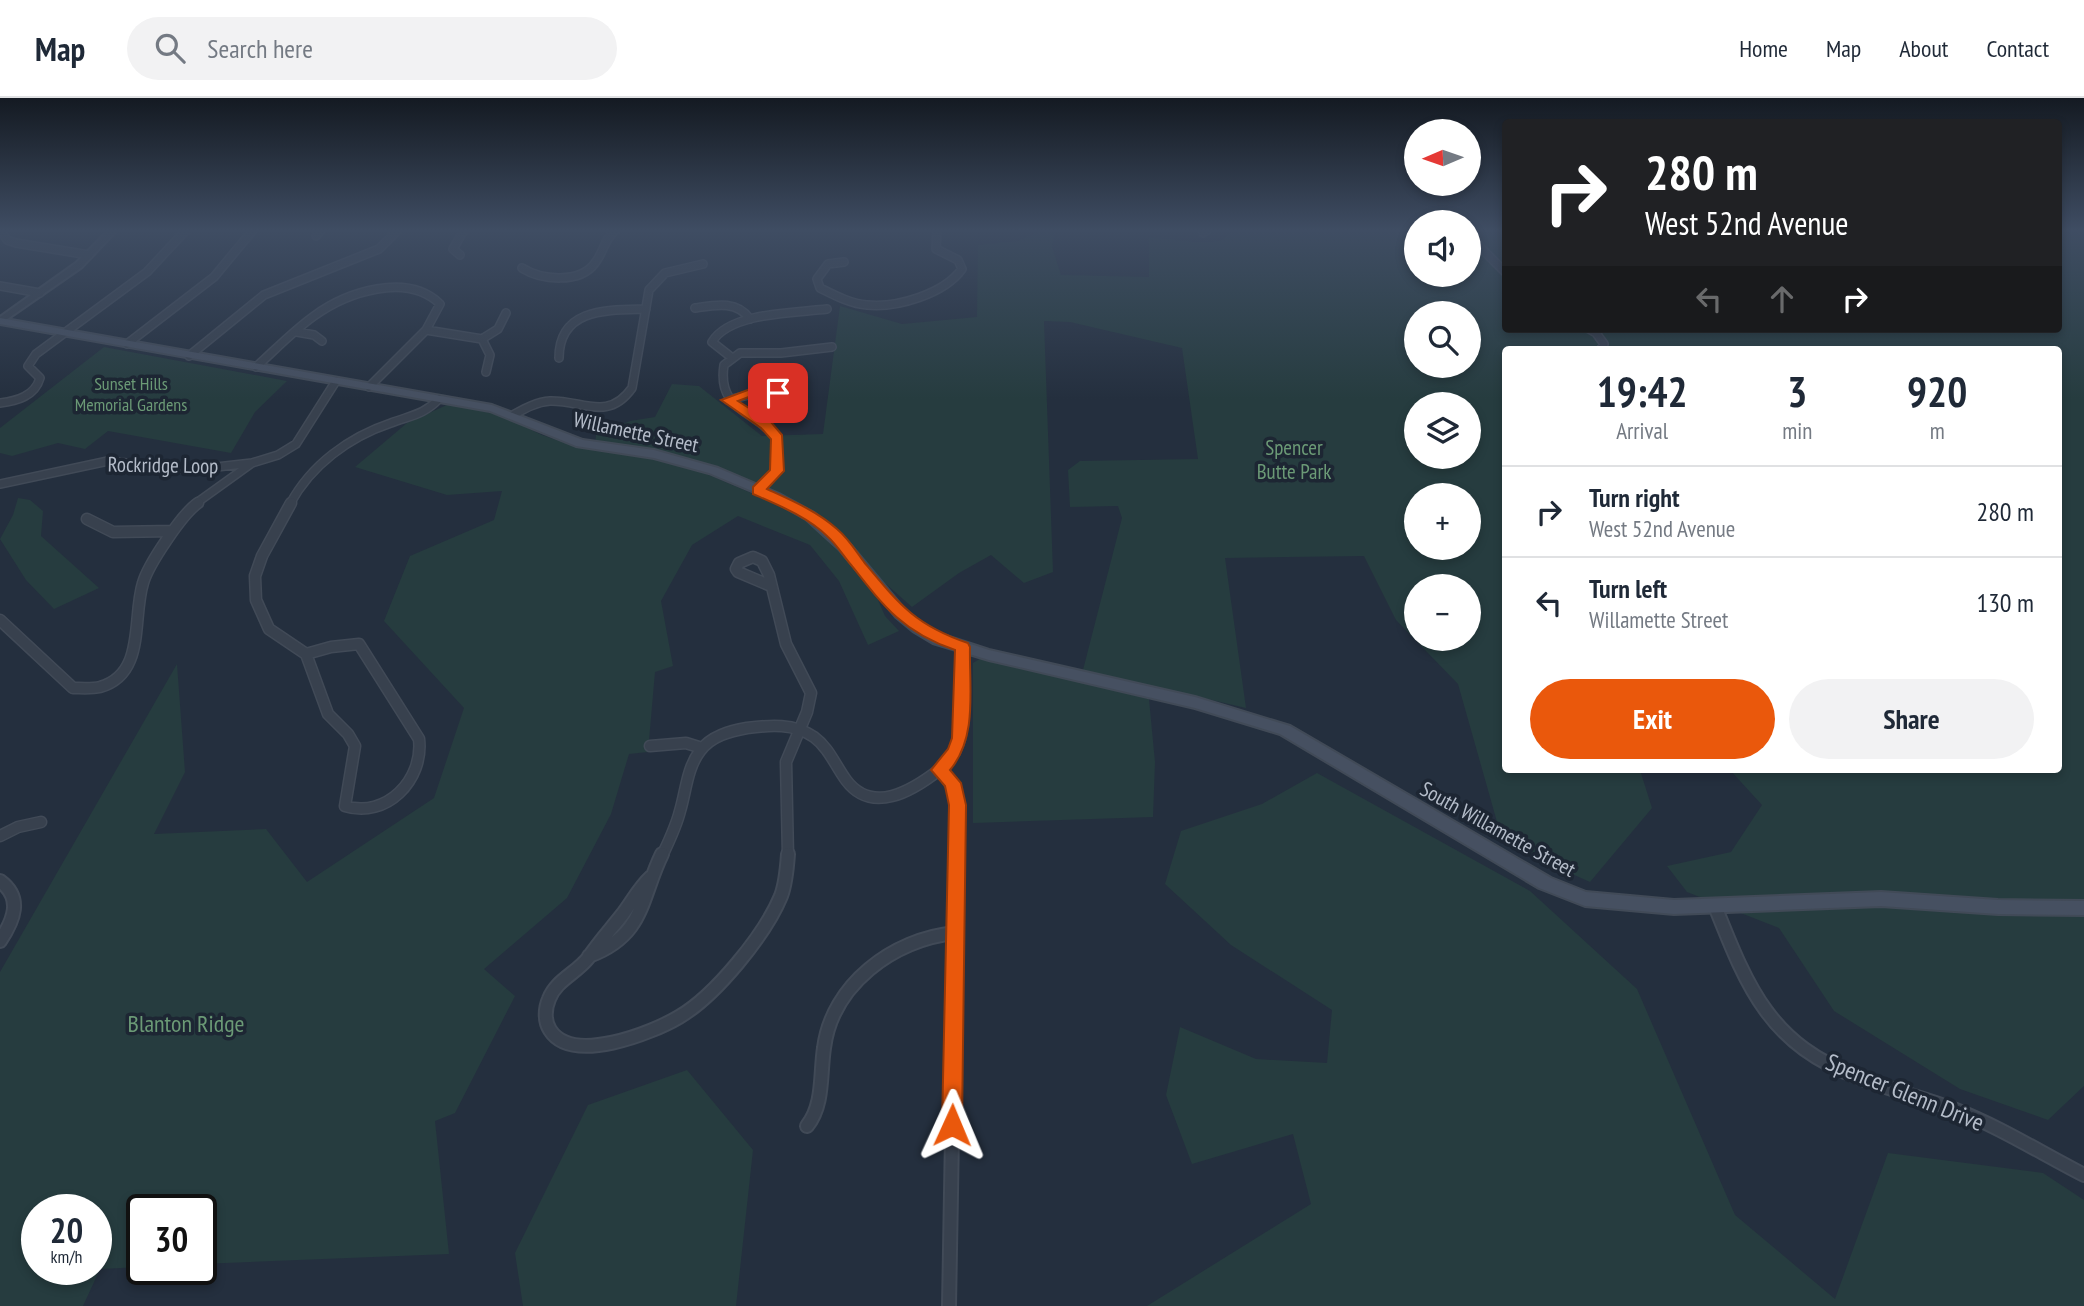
<!DOCTYPE html>
<meta charset="utf-8">
<style>
:root{--surface:#fff;--page:#f2f2f3;--text:#1f2937;--muted:#747a83;--line:#e0e1e3;--accent:#ea580c}
body{margin:0;font-family:"PT Sans Narrow",sans-serif;background:var(--page);color:var(--text);height:100vh;display:flex;flex-direction:column;font-size:26px;white-space:nowrap}
*{box-sizing:border-box;margin:0}
p{font-size:23px;color:var(--muted)}
.icon{flex:none;width:38px;height:38px;fill:none;stroke:currentColor;stroke-width:2;stroke-linecap:round;stroke-linejoin:round}
.map{position:relative;flex:1;overflow:hidden}
.details{position:absolute;left:1502px;top:248px;width:560px;height:427px;display:flex;flex-direction:column;background:var(--surface);border-radius:7px;box-shadow:0 4px 10px #0003}
.details>*{flex:none}
.hud{position:absolute;left:1502px;top:21px;width:560px;height:214px;border-radius:7px;box-shadow:0 4px 10px #0003;background:#202124;color:#fff;overflow:hidden}
.needle{width:46px;rotate:268deg}
.tools{position:absolute;left:1404px;top:21px;display:grid;gap:14px}
.tools a{display:grid;place-items:center;width:77px;height:77px;border-radius:50%;background:var(--surface);box-shadow:0 4px 10px #0003;font-size:35px}
.speed{position:absolute;left:21px;top:1096px;display:flex;gap:14px;font-size:35px;font-weight:700;text-align:center}
.speed>*{display:grid;place-content:center;width:91px;height:91px;border-radius:50%;background:var(--surface);box-shadow:0 4px 10px #0003;line-height:1}
.speed small{font-size:18px;font-weight:400}
.speed .limit{border:4px solid #111;border-radius:10px;background:#fff;color:#111}
.pin{position:absolute;display:grid;place-items:center;width:60px;height:60px;color:#fff;margin:-30px;border-radius:14px;box-shadow:0 4px 10px #0006}
.me{position:absolute;width:77px;margin:-38px;rotate:1deg;stroke-linejoin:round;filter:drop-shadow(0 0 5px #0008)}
.turn{display:flex;align-items:center;gap:24px;height:147px;padding:0 28px;font-size:32px}
.turn .icon{width:91px;height:91px;stroke-width:2.5}
.turn b{display:block;font-size:49px;line-height:60px}
.lanes{display:flex;align-items:center;height:66px;padding:0 28px;background:#0003;justify-content:center;gap:35px;direction:ltr}
.lanes .off{opacity:.35}
.eta{display:flex;justify-content:space-evenly;align-items:center;height:119px;text-align:center}
.eta b{font-size:42px;font-weight:600;line-height:49px}
.cta{display:flex;gap:14px;margin-top:auto;padding:14px 28px}
.cta a{flex:1;height:80px;border-radius:42px;background:var(--accent);color:#fff;font-size:28px;font-weight:600;line-height:80px;text-align:center}
.cta a+a{background:var(--page);color:var(--text)}
ul{padding:0;list-style:none}
li{display:flex;align-items:center;gap:21px;height:91px;padding:0 28px;border-top:2px solid var(--line)}
li div{flex:1}
li b{display:block;font-size:26px}
li em{font-style:normal}
header{display:flex;align-items:center;gap:42px;box-sizing:border-box;height:98px;padding:0 35px;background:var(--surface);border-bottom:2px solid var(--line)}
header strong{font-size:33px}
nav{display:flex;gap:38px;margin-inline-start:auto;font-size:24px}
.search{width:490px;height:63px;background:var(--page);display:flex;align-items:center;gap:18px;box-sizing:border-box;padding:0 24px;border-radius:38px;color:var(--muted);font-size:26px}
.map>svg:first-child{display:block}
.green{fill:#263c3f;fill-rule:evenodd}
.lines{fill:none;stroke-linecap:round;stroke-linejoin:round}
.minor-far2-casing{stroke:#414a57;stroke-width:10}
.minor-far1-casing{stroke:#414a57;stroke-width:13}
.minor-casing{stroke:#414a57;stroke-width:16}
.tertiary-casing{stroke:#414a57;stroke-width:4}
.secondary-casing{stroke:#414a57;stroke-width:4}
.minor-far2{stroke:#38414e;stroke-width:7}
.minor-far1{stroke:#38414e;stroke-width:10}
.minor{stroke:#38414e;stroke-width:12}
.tertiary{fill:#38414e;fill-rule:evenodd}
.secondary{fill:#465061;fill-rule:evenodd}
.route{fill:#ea580c;stroke:#983908;stroke-width:2}
.labels{text-anchor:middle;dominant-baseline:central;stroke-width:7;stroke-linejoin:round;paint-order:stroke}
.far-park-label{font-size:18px;fill:#6b9a76;stroke:#1d2633}
.street-label{font-size:21px;fill:#b4bcc9;stroke:#1d2633}
.park-label{font-size:21px;fill:#6b9a76;stroke:#1d2633}
.near-park-label{font-size:24px;fill:#6b9a76;stroke:#1d2633}
.near-street-label{font-size:24px;fill:#b4bcc9;stroke:#1d2633}
</style>
<header>
<strong>Map</strong>
<div class="search"><svg class="icon" aria-label="search" viewBox="0 0 24 24"><circle cx="10" cy="10" r="6"/><path d="M15 15l6 6"/></svg>Search here</div>
<nav><a>Home</a><a>Map</a><a>About</a><a>Contact</a></nav>
</header>
<div class="map">
<svg width="2084" height="1208" viewBox="0 0 2084 1208">
<rect width="100%" height="100%" fill="#242f3e"/>
<path class="green" d="M 1042,132 L 1055,132 L 1052,149 L 1061,177 L 1149,179 L 1149,140 C 1166,139 1207,148 1221,142 C 1225,141 1230,135 1234,132 L 1416,132 L 1416,177 L 1468,177 L 1468,132 L 1505,132 L 1505,231 L 2058,231 L 2058,132 L 2084,132 L 2084,988 L 2048,1022 L 1960,991 L 1834,913 L 1779,830 L 1687,794 L 1667,768 L 1731,754 L 1762,707 L 1730,672 L 2058,672 L 2058,252 L 1505,252 L 1505,672 L 1640,672 L 1652,710 L 1590,784 L 1503,745 L 1458,586 L 1396,522 L 1364,458 L 1225,460 L 1246,610 L 1083,572 L 1122,420 L 1118,408 L 1070,409 L 1068,372 L 1080,363 L 1198,361 L 1182,250 L 1070,224 L 1044,223 L 1053,474 L 1024,485 L 991,457 L 959,475 L 912,509 L 809,418 L 699,367 L 595,349 L 596,337 L 630,323 L 655,319 L 672,286 L 699,288 L 762,338 L 823,336 L 840,208 L 902,226 L 977,219 L 978,147 L 1018,143 ZM 1416,215 L 1468,215 L 1468,268 L 1416,268 ZM 1416,306 L 1468,306 L 1468,359 L 1416,359 ZM 1416,397 L 1468,397 L 1468,450 L 1416,450 ZM 1416,488 L 1468,488 L 1468,541 L 1416,541 Z
M 104,249 L 287,283 L 255,314 L 231,355 L 108,333 L 85,351 L 58,345 L 12,358 L 0,355 L 0,330 Z
M 449,306 L 501,317 L 542,337 L 577,349 L 642,358 L 693,370 L 791,412 L 816,426 L 852,464 L 874,493 L 885,518 L 899,533 L 868,547 L 839,483 L 810,447 L 738,418 L 692,447 L 661,503 L 673,568 L 655,574 L 648,654 L 629,656 L 611,716 L 567,800 L 484,871 L 515,898 L 455,1015 L 435,1023 L 449,1156 L 201,1166 L 201,1111 L 142,1111 L 142,1169 L 100,1171 L 83,1208 L 0,1208 L 0,874 L 177,566 L 185,674 L 154,736 L 266,731 L 307,784 L 434,700 L 464,610 L 384,523 L 410,458 L 494,422 L 502,393 L 447,397 L 355,369 L 407,325 ZM 37,1111 L 96,1111 L 96,1171 L 37,1171 Z
M 18,400 L 30,402 L 43,413 L 41,438 L 99,490 L 54,511 L 26,482 L 0,441 L 13,417 Z
M 981,560 L 1149,601 L 1155,664 L 1153,719 L 973,725 L 973,565 Z
M 1317,675 L 1530,793 L 1637,891 L 1735,1117 L 1835,1201 L 1888,1055 L 2043,1075 L 2084,1102 L 2084,1208 L 1147,1208 L 1311,1106 L 1293,1036 L 1192,1066 L 1166,997 L 1180,929 L 1256,961 L 1327,965 L 1332,912 L 1231,847 L 1165,786 L 1181,733 L 1262,706 Z
M 687,972 L 753,1052 L 736,1208 L 523,1208 L 515,1155 L 588,1007 Z"/>
<g class="lines">
<g class="minor-far2-casing">
<path id="minor-far2" d="M 1,132 L 7,142 L 16,145 L 89,157
M 1471,132 L 1480,149 L 1505,174
M 1203,135 L 1207,132
M 316,138 L 321,132
M 460,157 L 453,151 L 464,132
M 844,164 L 828,166 L 817,181 L 820,190 C 834,197 851,206 867,207 C 897,210 944,196 962,171 L 958,162 L 936,151 L 937,132
M 522,170 C 541,182 580,186 595,165 C 604,154 604,141 616,132
M 0,188 L 40,195
M 695,210 C 715,207 737,202 750,221
M 1589,231 L 1596,235 L 1604,246 L 1600,252
M 426,232 L 482,241
M 297,234 L 314,237 L 322,243
M 127,246 L 214,179 L 253,132
M 189,258 L 264,197 L 379,151 L 398,132
M 731,259 L 712,244 C 730,214 795,215 827,211
M 559,260 C 559,209 610,212 646,211
M 256,269 C 275,252 293,233 314,218 C 347,194 407,174 440,206 L 426,232 L 369,289
M 486,274 L 490,257 L 482,241 L 498,231 L 506,215
M 728,302 L 761,294 L 795,299 L 792,311 L 798,318
M 0,305 C 17,303 35,298 40,280 L 28,268 L 36,256 L 147,174 L 186,132
M 513,317 C 524,311 536,304 550,303 C 582,302 608,324 632,290 L 649,192 L 665,175 L 703,166
M 0,386 L 108,363 L 190,372 L 252,365 L 278,357 L 296,346 L 336,283
M 758,392 L 777,373 L 777,340 C 753,312 717,312 724,267 L 740,255 L 781,255 L 832,249
M 195,406 L 252,365
M 290,406 C 311,367 349,339 391,325 C 412,317 423,317 439,301"/>
</g>
<g class="minor-far1-casing">
<path id="minor-far1" d="M 291,405 L 262,458 L 255,478 L 256,502 L 269,531 L 306,556
M 87,421 L 113,434 L 173,433
M 771,488 L 738,474 L 736,471 L 739,465 L 753,459 L 762,463 L 769,477 L 786,546 L 811,595 L 807,614 L 786,664 L 788,758
M 0,522 L 73,590 C 81,590 92,591 100,589 C 146,576 132,520 143,485 C 148,467 182,416 198,405
M 359,546 L 419,641 C 424,682 386,721 345,708 L 355,648 L 348,636 L 328,616 L 306,556 L 331,549 Z
M 650,648 L 686,645 L 702,650
M 0,738 L 18,729 L 41,724
M 662,758 C 669,743 676,729 680,713 C 686,693 687,670 700,653 C 711,638 730,633 747,630 C 770,627 794,625 814,639 C 829,650 835,667 846,682 C 872,717 912,693 939,672
M 957,758 C 958,724 965,698 939,672 L 955,654 L 960,641 L 963,549"/>
</g>
<g class="minor-casing">
<path id="minor" d="M 651,779 C 639,790 632,804 622,817 C 611,831 599,844 589,859 C 577,875 556,882 549,901 C 545,910 544,923 550,932 C 572,967 652,935 679,919 C 715,898 765,837 781,798 C 786,785 787,770 788,756
M 0,783 C 23,800 14,822 0,843
M 1715,808 C 1748,891 1770,947 1860,980 C 1891,992 1924,1000 1956,1012 C 2000,1029 2041,1055 2084,1077
M 589,858 C 645,837 640,801 662,756
M 807,1028 C 824,1007 820,976 824,950 C 832,887 893,841 955,835
M 949,1208 L 957,756"/>
</g>
<g class="tertiary-casing">
<path id="tertiary" d="M 109,132 L 117,132 L 82,169 L 0,226 L 0,219 L 76,165 Z"/>
</g>
<g class="secondary-casing">
<path id="secondary" d="M 0,220 L 492,307 L 583,342 L 654,352 L 718,370 L 779,396 L 814,415 L 848,444 L 905,512 L 923,526 L 943,537 L 989,552 L 1195,599 L 1290,628 L 1551,780 L 1586,794 L 1674,802 L 1881,794 L 1998,802 L 2084,803 L 2084,817 L 1998,816 L 1881,808 L 1674,816 L 1585,808 L 1539,790 L 1280,636 L 1195,610 L 989,562 L 933,545 L 913,533 L 896,519 L 839,451 L 806,421 L 771,401 L 709,375 L 654,360 L 576,348 L 490,313 L 0,226 Z"/>
</g>
<use href="#minor-far2" class="minor-far2"/>
<use href="#minor-far1" class="minor-far1"/>
<use href="#minor" class="minor"/>
<use href="#tertiary" class="tertiary"/>
<use href="#secondary" class="secondary"/>
</g>
<linearGradient id="sky" x2="0" y2="1"><stop stop-color="#141a22"/><stop offset="0.44" stop-color="#3f4d63"/><stop offset="1" stop-color="#3f4d63" stop-opacity="0"/></linearGradient>
<rect width="2084" height="301" fill="url(#sky)"/>
<path class="route" d="M 753,290 L 778,291 L 784,295 L 778,298 L 754,297 L 738,303 L 771,324 L 782,337 L 784,373 L 767,391 C 791,402 817,413 837,431 C 848,440 856,453 864,464 C 899,506 915,527 968,545 L 970,549 C 969,590 978,639 950,672 L 961,685 L 966,707 L 962,1027 L 959,1035 L 952,1038 L 945,1035 L 942,1027 L 949,707 L 945,688 L 931,672 L 948,651 L 952,640 L 955,552 C 904,535 884,509 852,468 C 844,459 837,447 828,439 C 808,419 778,407 753,396 L 753,389 L 770,372 L 771,341 L 761,330 L 721,302 Z"/>
<g class="labels">
<g class="far-park-label">
<text x="131" y="285">Sunset Hills<tspan x="131" dy="21">Memorial Gardens</tspan></text>
</g>
<g class="street-label">
<text transform="translate(636 334) rotate(12)">Willamette Street</text>
<text transform="translate(163 367) rotate(1)">Rockridge Loop</text>
<text transform="translate(1498 731) rotate(29)">South Willamette Street</text>
</g>
<g class="park-label">
<text x="1294" y="349">Spencer<tspan x="1294" dy="24">Butte Park</tspan></text>
</g>
<g class="near-park-label">
<text x="186" y="925">Blanton Ridge</text>
</g>
<g class="near-street-label">
<text transform="translate(1905 994) rotate(22)">Spencer Glenn Drive</text>
</g>
</g>
</svg>
<div class="tools">
<a><svg class="needle" viewBox="-14 -14 28 28"><path d="M0-13l5 13h-10z" fill="#e53935"/><path d="M0 13l5-13h-10z" fill="#747a83"/></svg></a>
<a><svg class="icon" aria-label="sound" viewBox="0 0 24 24"><path d="M4 9h4l5-4v14l-5-4H4zM17 9q2 3 0 6"/></svg></a>
<a><svg class="icon" aria-label="search" viewBox="0 0 24 24"><circle cx="10" cy="10" r="6"/><path d="M15 15l6 6"/></svg></a>
<a><svg class="icon" aria-label="layers" viewBox="0 0 24 24"><path d="M12 4l9 5-9 5-9-5zM3 14l9 5 9-5"/></svg></a>
<a>+</a>
<a>−</a>
</div>
<div class="speed"><div>20<small>km/h</small></div><div class="limit">30</div></div>
<div class="pin" style="left:778px;top:295px;background:#d93025"><svg class="icon" aria-label="arrive" viewBox="0 0 24 24"><path d="M6 21V4h12l-3 4 3 4H6"/></svg></div>
<svg class="me" style="left:952px;top:1027px" viewBox="-20 -20 40 40"><path d="M0-17L14 15 0 8-14 15z" fill="#ea580c" stroke="#fff" stroke-width="4"/></svg>
<div class="hud">
<div class="turn"><svg class="icon" aria-label="right" viewBox="0 0 24 24"><path d="M7 20v-9h11M14 6l5 5-5 5"/></svg><div><b>280 m</b>West 52nd Avenue</div></div>
<div class="lanes"><svg class="icon off" aria-label="left" viewBox="0 0 24 24"><path d="M17 20v-9H6M10 6l-5 5 5 5"/></svg><svg class="icon off" aria-label="ahead" viewBox="0 0 24 24"><path d="M12 20V5M6 11l6-6 6 6"/></svg><svg class="icon" aria-label="right" viewBox="0 0 24 24"><path d="M7 20v-9h11M14 6l5 5-5 5"/></svg></div>
</div>
<section class="details">
<div class="eta">
<div><b>19:42</b><p>Arrival</p></div>
<div><b>3</b><p>min</p></div>
<div><b>920</b><p>m</p></div>
</div>
<ul>
<li><svg class="icon" aria-label="right" viewBox="0 0 24 24"><path d="M7 20v-9h11M14 6l5 5-5 5"/></svg><div><b>Turn right</b><p>West 52nd Avenue</p></div><em>280 m</em></li>
<li><svg class="icon" aria-label="left" viewBox="0 0 24 24"><path d="M17 20v-9H6M10 6l-5 5 5 5"/></svg><div><b>Turn left</b><p>Willamette Street</p></div><em>130 m</em></li>
</ul>
<div class="cta"><a>Exit</a><a>Share</a></div>
</section>
</div>
